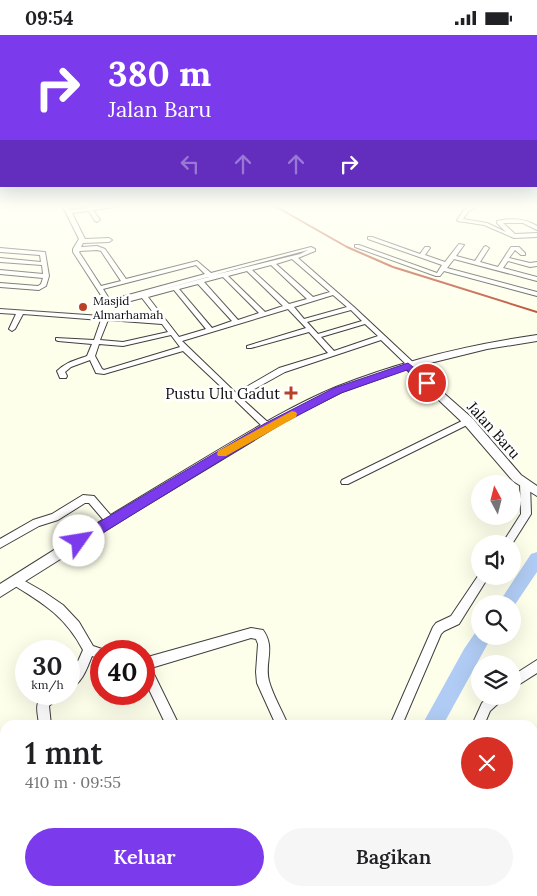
<!DOCTYPE html>
<html lang="id">
<meta charset="utf-8">
<style>
:root{--surface:#fff;--page:#f6f6f6;--text:#202124;--muted:#757577;--accent:#7c3aed}
body{margin:0;font-family:Lora,serif;background:var(--page);color:var(--text);height:100vh;display:flex;flex-direction:column;font-size:19px;white-space:nowrap}
*{box-sizing:border-box;margin:0}
p{font-size:16px;color:var(--muted)}
.icon{flex:none;width:28px;height:28px;fill:none;stroke:currentColor;stroke-width:2;stroke-linecap:round;stroke-linejoin:round}
.map{position:relative;flex:1;overflow:hidden}
.drawer{position:absolute;left:0px;top:685px;width:538px;height:176px;display:flex;flex-direction:column;background:var(--surface);border-radius:15px 15px 0 0;box-shadow:0 5px 20px #0002}
.drawer>*{flex:none}
.guide{position:absolute;left:0px;top:0px;width:538px;height:152px;box-shadow:0 5px 20px #0002;background:#7c3aed;color:#fff;overflow:hidden}
.needle{width:32px;rotate:353deg}
.controls{position:absolute;left:471px;top:440px;display:grid;gap:10px}
.controls a{display:grid;place-items:center;width:50px;height:50px;border-radius:50%;background:var(--surface);box-shadow:0 5px 20px #0002;font-size:25px}
.speed{position:absolute;left:15px;top:605px;display:flex;gap:10px;font-size:25px;font-weight:700;text-align:center}
.speed>*{display:grid;place-content:center;width:65px;height:65px;border-radius:50%;background:var(--surface);box-shadow:0 5px 20px #0002;line-height:1}
.speed small{font-size:12px;font-weight:400}
.speed .limit{border:8px solid #d22;background:#fff;color:#111}
.pin{position:absolute;display:grid;place-items:center;width:42px;height:42px;color:#fff;margin:-21px;border:2px solid #fff;border-radius:50%;box-shadow:0 1px 5px #0007}
.me{position:absolute;width:55px;margin:-28px;rotate:58deg;stroke-linejoin:round;filter:drop-shadow(0 0 4px #0008)}
.turn{display:flex;align-items:center;gap:18px;height:105px;padding:0 25px;font-size:22px}
.turn .icon{width:65px;height:65px;stroke-width:2.5}
.turn b{display:block;font-size:35px;line-height:42px}
.lanes{display:flex;align-items:center;height:48px;padding:0 25px;background:#0003;justify-content:center;gap:25px;direction:ltr}
.lanes .off{opacity:.35}
.round{display:grid;place-items:center;flex:none;width:52px;height:52px;border-radius:26px;background:var(--page)}
.headline{display:flex;align-items:center;justify-content:space-between;height:85px;padding:0 25px}
h1{font-size:30px;font-weight:600;line-height:38px}
.action{display:flex;gap:10px;margin-top:auto;padding:10px 25px}
.action a{flex:1;height:58px;border-radius:30px;background:var(--accent);color:#fff;font-size:20px;font-weight:600;line-height:58px;text-align:center}
.action a+a{background:var(--page);color:var(--text)}
.status{display:flex;justify-content:space-between;align-items:center;height:35px;padding:0 25px;background:var(--surface);direction:ltr}
.status svg{height:14px;fill:currentColor}
.map>svg:first-child{display:block}
.lines{fill:none;stroke-linecap:round;stroke-linejoin:round}
.river{fill:#b1ccf4;fill-rule:evenodd}
.minor-casing{stroke:#3f3f3f;stroke-width:2}
.tertiary-casing{stroke:#3f3f3f;stroke-width:2}
.minor{fill:#fff;fill-rule:evenodd}
.tertiary{fill:#fff;fill-rule:evenodd}
.rail{stroke:#b84228;stroke-width:2}
.route{fill:#7c3aed;stroke:#51269a}
.slow{fill:#f59e0b}
.poi-dot{fill:#b84228;stroke:#fff;stroke-width:2}
.labels{text-anchor:middle;dominant-baseline:central;stroke-width:5;stroke-linejoin:round;paint-order:stroke}
.far-poi-label{font-size:12px;fill:#0c0c0c;stroke:#fff;text-anchor:start}
.poi-label{font-size:15px;fill:#0c0c0c;stroke:#fff;text-anchor:end}
.street-label{font-size:15px;fill:#0c0c0c;stroke:#fff}
</style>
<div class="status"><b>09:54</b><svg viewBox="0 0 49 12"><path d="M0 12V9h3v3zM5 12V6h3v6zM10 12V3h3v9zM15 12V0h3v12zM26 1h20v11H26zM47 4h2v5h-2z"/></svg></div>
<div class="map">
<svg width="537" height="861" viewBox="0 0 537 861">
<rect width="100%" height="100%" fill="#feffeb"/>
<g class="lines">
<path class="river" d="M 537,517 L 537,537 L 512,574 L 512,569 L 498,569 L 531,519 Z
M 480,594 L 480,601 L 492,601 L 443,690 L 422,690 L 464,614 L 477,595 Z
M 110,856 L 140,856 L 138,861 L 108,861 Z"/>
<g class="minor-casing">
<path id="minor" d="M 62,170 L 67,170 L 70,175 L 87,173 L 86,170 L 90,170 L 92,172 L 117,170 L 115,172 L 93,175 L 100,185 L 97,187 L 95,186 L 89,176 L 72,178 L 85,204 L 109,203 L 112,205 L 109,207 L 83,208 L 81,212 L 97,211 L 105,214 L 126,244 L 197,226 L 211,238 L 311,212 L 315,214 L 315,216 L 298,223 L 354,272 L 416,330 L 412,332 L 409,332 L 381,305 L 285,337 L 240,362 L 271,390 L 272,392 L 271,394 L 265,394 L 234,364 L 231,364 L 231,361 L 183,316 L 104,339 L 96,338 L 90,325 L 71,332 L 65,337 L 67,341 L 66,343 L 60,343 L 57,336 C 66,327 76,325 87,321 L 92,309 L 58,306 L 56,305 L 56,303 L 94,305 L 101,285 L 23,279 L 15,294 L 12,296 L 9,294 L 16,279 L 0,278 L 0,274 L 159,285 L 142,263 L 123,268 L 106,268 L 73,217 L 73,214 L 79,204 ZM 97,215 L 101,216 L 121,246 L 101,251 L 79,217 L 80,216 ZM 308,215 L 300,219 L 214,240 ZM 292,224 L 330,257 L 313,262 L 276,229 ZM 196,230 L 205,239 L 110,265 L 103,254 ZM 271,230 L 307,264 L 289,269 L 252,235 ZM 247,236 L 283,271 L 265,277 L 228,241 ZM 208,242 L 209,242 L 159,255 ZM 223,242 L 259,278 L 238,285 L 204,247 ZM 198,249 L 232,286 L 212,293 L 179,254 ZM 174,255 L 206,294 L 179,302 L 148,262 ZM 333,260 L 347,272 L 304,284 L 294,272 ZM 288,274 L 306,293 L 247,311 L 247,313 L 251,313 L 309,297 L 328,318 L 279,333 L 236,358 L 182,306 ZM 351,275 L 362,286 L 318,299 L 307,287 ZM 108,285 L 162,289 L 168,297 L 123,307 L 100,305 ZM 365,289 L 378,301 L 334,316 L 321,302 ZM 171,300 L 180,312 L 104,335 L 102,334 L 95,321 L 99,309 L 123,311 Z
M 473,170 L 479,170 L 468,177 L 463,184 L 487,188 L 506,197 L 497,188 L 497,186 C 511,183 525,183 537,191 L 537,195 L 523,188 L 503,188 L 515,199 L 537,198 L 537,202 L 514,203 L 484,190 L 458,186 L 457,185 L 464,175 Z
M 368,202 L 372,202 L 420,219 L 425,212 L 429,212 L 430,213 L 425,220 L 445,227 L 459,209 L 464,210 L 456,221 L 475,226 L 484,212 L 486,211 L 489,213 L 480,227 L 498,232 L 511,212 L 519,212 L 525,218 L 525,220 L 521,220 L 515,215 L 509,223 L 530,228 L 537,227 L 537,231 L 530,232 L 508,226 L 503,233 L 537,242 L 537,246 L 454,224 L 447,233 L 537,257 L 537,261 L 444,236 L 440,241 L 436,241 L 355,212 L 355,210 L 359,210 L 437,238 L 442,230 L 368,204 Z
M 0,213 L 45,217 L 49,241 L 46,251 L 39,255 L 0,252 L 0,248 L 38,251 L 41,249 L 43,243 L 0,239 L 0,235 L 43,239 L 42,230 L 0,227 L 0,223 L 41,227 L 40,220 L 0,217 Z
M 468,383 L 472,386 L 471,388 L 348,449 L 342,449 L 341,447 L 342,445 Z
M 525,446 L 528,447 L 530,449 L 531,479 L 512,509 L 502,509 L 521,479 L 520,449 L 522,447 Z
M 83,460 L 94,461 L 113,483 L 115,486 L 113,489 L 110,490 L 107,489 L 89,468 L 85,468 L 58,485 L 39,491 L 0,513 L 0,504 L 33,485 L 52,479 Z
M 480,538 L 480,541 L 489,541 L 459,589 L 444,596 L 441,599 L 402,690 L 390,690 L 433,592 L 436,588 L 451,581 Z
M 16,541 L 44,557 L 63,570 L 79,587 L 93,611 L 105,615 L 106,616 L 101,616 L 101,624 L 92,621 C 87,633 82,649 69,654 L 69,640 L 75,633 L 83,615 C 65,581 44,569 12,549 L 11,546 L 12,543 Z
M 251,593 L 263,595 C 276,613 264,627 269,646 C 273,661 282,675 288,690 L 276,690 L 257,648 L 256,637 L 258,609 L 256,604 L 251,603 L 151,633 L 179,690 L 166,690 L 144,644 L 144,623 Z
M 537,625 L 537,638 L 512,654 L 512,641 Z
M 45,659 L 60,659 L 58,663 L 49,671 L 51,690 L 39,690 C 38,677 33,668 45,659 Z
M 489,661 L 504,661 L 502,665 L 490,676 L 484,690 L 472,690 L 482,668 Z
M 537,772 L 537,786 L 532,787 L 532,773 Z
M 537,840 L 537,854 L 532,855 L 532,841 Z
M 33,856 L 48,856 L 46,861 L 31,861 Z
M 363,856 L 377,856 L 377,861 L 363,861 Z
M 443,856 L 486,856 L 484,861 L 441,861 Z
M 514,856 L 529,856 L 530,861 L 516,861 Z"/>
</g>
<g class="tertiary-casing">
<path id="tertiary" d="M 537,300 L 537,306 L 487,314 L 414,332 L 472,383 L 521,440 L 537,451 L 537,461 L 513,446 L 464,389 L 406,334 L 342,357 L 294,381 L 137,476 L 0,562 L 0,549 C 66,507 133,466 200,426 C 244,400 288,372 336,352 C 401,326 468,310 537,300 Z"/>
</g>
<use href="#minor" class="minor"/>
<use href="#tertiary" class="tertiary"/>
<path class="rail" d="M 273,170 L 347,212 L 393,232 L 537,277"/>
</g>
<linearGradient id="sky" x2="0" y2="1"><stop stop-color="#92beed"/><stop offset="0.59" stop-color="#fffff6"/><stop offset="1" stop-color="#fffff6" stop-opacity="0"/></linearGradient>
<rect width="537" height="290" fill="url(#sky)"/>
<path class="route" d="M 408,328 L 431,346 L 431,350 L 424,350 L 407,335 L 341,358 L 272,394 L 83,510 L 79,511 L 74,510 L 72,506 L 74,502 L 264,389 L 334,353 Z"/>
<path class="slow" d="M 292,376 L 296,377 L 297,379 L 296,382 L 226,421 L 218,421 L 217,419 L 218,416 Z"/>
<g class="poi-dot">
<circle cx="83" cy="272" r="5"/>
<path d="M288.5 350.5h5v5h5v5h-5v5h-5v-5h-5v-5h5z"/>
</g>
<g class="labels">
<g class="far-poi-label">
<text x="93" y="265">Masjid<tspan x="93" dy="14">Almarhamah</tspan></text>
</g>
<g class="poi-label">
<text x="280" y="358">Pustu Ulu Gadut</text>
</g>
<g class="street-label">
<text transform="translate(494 395) rotate(48)">Jalan Baru</text>
</g>
</g>
</svg>
<div class="controls">
<a><svg class="needle" viewBox="-14 -14 28 28"><path d="M0-13l5 13h-10z" fill="#e53935"/><path d="M0 13l5-13h-10z" fill="#757577"/></svg></a>
<a><svg class="icon" aria-label="sound" viewBox="0 0 24 24"><path d="M4 9h4l5-4v14l-5-4H4zM17 9q2 3 0 6"/></svg></a>
<a><svg class="icon" aria-label="search" viewBox="0 0 24 24"><circle cx="10" cy="10" r="6"/><path d="M15 15l6 6"/></svg></a>
<a><svg class="icon" aria-label="layers" viewBox="0 0 24 24"><path d="M12 4l9 5-9 5-9-5zM3 14l9 5 9-5"/></svg></a>
</div>
<div class="speed"><div>30<small>km/h</small></div><div class="limit">40</div></div>
<div class="pin" style="left:427px;top:348px;background:#d93025"><svg class="icon" aria-label="arrive" viewBox="0 0 24 24"><path d="M6 21V4h12l-3 4 3 4H6"/></svg></div>
<svg class="me" style="left:79px;top:506px" viewBox="-20 -20 40 40"><circle r="19" fill="#fff"/><path d="M0-13L10 11 0 6-10 11z" fill="#7c3aed"/></svg>
<div class="guide">
<div class="turn"><svg class="icon" aria-label="right" viewBox="0 0 24 24"><path d="M7 20v-9h11M14 6l5 5-5 5"/></svg><div><b>380 m</b>Jalan Baru</div></div>
<div class="lanes"><svg class="icon off" aria-label="left" viewBox="0 0 24 24"><path d="M17 20v-9H6M10 6l-5 5 5 5"/></svg><svg class="icon off" aria-label="ahead" viewBox="0 0 24 24"><path d="M12 20V5M6 11l6-6 6 6"/></svg><svg class="icon off" aria-label="ahead" viewBox="0 0 24 24"><path d="M12 20V5M6 11l6-6 6 6"/></svg><svg class="icon" aria-label="right" viewBox="0 0 24 24"><path d="M7 20v-9h11M14 6l5 5-5 5"/></svg></div>
</div>
<section class="drawer">
<div class="headline"><div><h1>1 mnt</h1><p>410 m · 09:55</p></div><a class="round" style="background:#d93025;color:#fff"><svg class="icon" aria-label="close" viewBox="0 0 24 24"><path d="M6 6l12 12M18 6L6 18"/></svg></a></div>
<div class="action"><a>Keluar</a><a>Bagikan</a></div>
</section>
</div>
